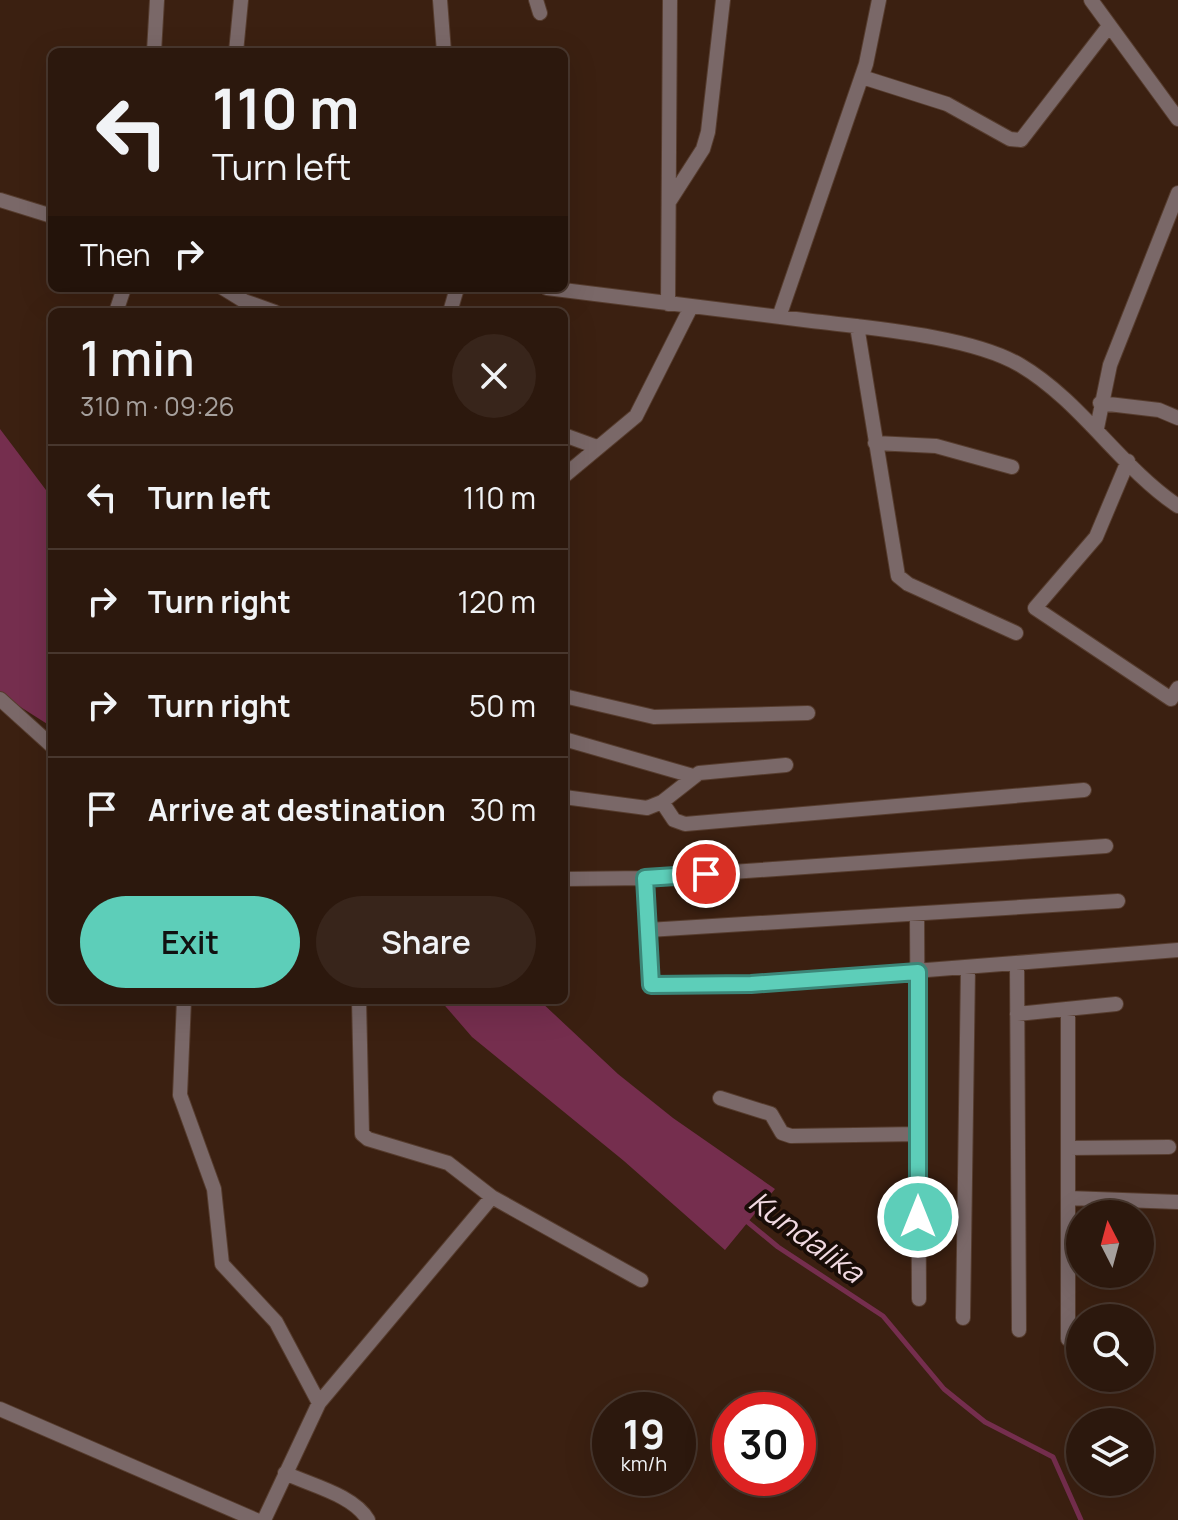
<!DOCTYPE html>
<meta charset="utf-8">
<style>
:root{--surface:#2c180d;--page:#38251b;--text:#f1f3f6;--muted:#a6a09d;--line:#48372e;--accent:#5dceb9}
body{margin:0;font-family:Manrope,sans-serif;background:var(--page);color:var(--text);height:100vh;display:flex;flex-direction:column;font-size:30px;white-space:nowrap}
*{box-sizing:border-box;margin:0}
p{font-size:26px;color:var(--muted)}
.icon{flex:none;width:44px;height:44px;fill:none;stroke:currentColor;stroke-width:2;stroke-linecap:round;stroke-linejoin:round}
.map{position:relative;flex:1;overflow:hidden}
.drawer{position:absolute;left:48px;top:308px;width:520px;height:696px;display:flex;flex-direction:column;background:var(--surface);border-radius:12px;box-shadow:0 8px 32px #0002,0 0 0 2px var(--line)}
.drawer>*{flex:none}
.hud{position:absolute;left:48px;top:48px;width:520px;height:244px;border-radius:12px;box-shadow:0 8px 32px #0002,0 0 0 2px var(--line);background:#2c180d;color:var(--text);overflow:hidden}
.needle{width:52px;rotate:354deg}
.controls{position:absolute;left:1066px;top:1200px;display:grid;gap:16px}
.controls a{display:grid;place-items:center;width:88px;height:88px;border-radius:50%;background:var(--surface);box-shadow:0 8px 32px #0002,0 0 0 2px var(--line);font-size:40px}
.speed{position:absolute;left:592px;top:1392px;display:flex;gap:16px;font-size:40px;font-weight:700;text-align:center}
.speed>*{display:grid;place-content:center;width:104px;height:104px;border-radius:50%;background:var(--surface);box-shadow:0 8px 32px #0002,0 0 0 2px var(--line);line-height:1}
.speed small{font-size:20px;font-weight:400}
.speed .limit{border:12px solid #d22;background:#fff;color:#111}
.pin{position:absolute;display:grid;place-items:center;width:68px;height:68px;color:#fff;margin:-34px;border:4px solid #fff;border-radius:50%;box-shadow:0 2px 8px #0007}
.me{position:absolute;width:88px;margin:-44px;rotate:0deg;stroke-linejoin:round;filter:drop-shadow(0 0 6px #0008)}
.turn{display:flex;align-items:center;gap:28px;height:168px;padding:0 32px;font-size:36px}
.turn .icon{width:104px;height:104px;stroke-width:2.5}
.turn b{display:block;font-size:56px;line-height:68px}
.then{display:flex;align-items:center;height:76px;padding:0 32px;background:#0003;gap:16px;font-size:30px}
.round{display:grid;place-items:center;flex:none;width:84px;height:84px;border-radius:42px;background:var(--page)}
.head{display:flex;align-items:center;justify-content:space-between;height:136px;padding:0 32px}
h1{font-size:48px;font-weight:600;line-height:60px}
.primary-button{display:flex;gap:16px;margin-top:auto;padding:16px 32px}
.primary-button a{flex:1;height:92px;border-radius:48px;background:var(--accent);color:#111;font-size:32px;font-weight:600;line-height:92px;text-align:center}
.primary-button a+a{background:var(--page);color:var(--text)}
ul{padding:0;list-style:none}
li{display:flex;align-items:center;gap:24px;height:104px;padding:0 32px;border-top:2px solid var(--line)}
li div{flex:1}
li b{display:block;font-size:30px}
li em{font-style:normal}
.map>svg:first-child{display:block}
.water{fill:#752e4e}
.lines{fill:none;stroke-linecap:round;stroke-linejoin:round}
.stream{stroke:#752e4e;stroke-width:5}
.minor-casing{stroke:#563c2e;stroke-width:16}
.minor{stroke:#7a6868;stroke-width:14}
.route-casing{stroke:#3c8678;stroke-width:20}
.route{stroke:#5dceb9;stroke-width:14}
.labels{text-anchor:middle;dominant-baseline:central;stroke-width:8;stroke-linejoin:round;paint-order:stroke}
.water-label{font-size:30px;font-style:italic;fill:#f1dae2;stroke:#190d07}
</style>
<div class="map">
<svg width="1178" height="1520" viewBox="0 0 1178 1520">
<rect width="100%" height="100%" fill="#3b2011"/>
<path class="water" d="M 0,429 L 52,498 L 52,727 L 0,694 Z
M 440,1000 L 539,1000 L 618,1074 L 673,1118 L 775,1189 L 725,1250 L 624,1161 L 472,1037 Z"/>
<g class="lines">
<path class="stream" d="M 744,1219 L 778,1247 L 883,1316 L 944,1389 L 985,1422 L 1053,1457 L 1081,1520"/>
<g class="minor-casing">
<path id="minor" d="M 440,0 L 444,52
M 536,0 L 540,13
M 1091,0 L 1178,119
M 154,52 L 157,0
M 236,52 L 241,0
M 862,77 L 947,104 L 1010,139 L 1021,140 L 1109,26
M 0,200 L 52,216
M 669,202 L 703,149 L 708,132 L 723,0
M 223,288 L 244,301 L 275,312
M 547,288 C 635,299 724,310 812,321 C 870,328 971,336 1020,365 C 1081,401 1120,467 1178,506
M 668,304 L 670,0
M 116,312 L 124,288
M 450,312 L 457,288
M 779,317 L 866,64 L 879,0
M 857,326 L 898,576 L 908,584 L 1016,633
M 1100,403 L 1159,410 L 1178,418
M 1097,428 L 1110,365 L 1178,193
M 564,435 L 597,447
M 875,443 L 936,446 L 1012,467
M 1128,461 L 1096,537 L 1035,608 L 1171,699 L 1178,688
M 564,476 L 636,416 L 691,307
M 564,696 L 654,717 L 808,713
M 0,699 L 52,746
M 564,739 L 693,776
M 564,797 L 647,808 L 662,802 L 699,773 L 786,765
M 662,802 L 674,820 L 685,824 L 1084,790
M 564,876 L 566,879 L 645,878 L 651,985 L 751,984 L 1178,950
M 645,878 L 1106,846
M 917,914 L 919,1299
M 648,930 L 1118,901
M 1017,964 L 1019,1330
M 184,1000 L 180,1095 L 214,1189 L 222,1264 L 276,1322 L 319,1403
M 359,1000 L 362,1134 L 368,1139 L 448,1163 L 492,1197 L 641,1280
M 1017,1014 L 1116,1004
M 720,1098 L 771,1114 L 782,1133 L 791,1136 L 918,1134
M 1068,1148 L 1169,1147
M 1068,1198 L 1178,1202
M 963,1318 L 968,968
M 1068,1339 L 1068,1009
M 0,1409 L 256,1520
M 285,1473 C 310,1485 354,1495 368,1520
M 264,1520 L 319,1403 L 492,1197"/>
</g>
<use href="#minor" class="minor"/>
</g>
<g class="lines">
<g class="route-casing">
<path id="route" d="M 706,874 L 645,878 L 651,985 L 751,984 L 918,972 L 918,1217"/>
</g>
<use href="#route" class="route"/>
</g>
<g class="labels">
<g class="water-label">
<text transform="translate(807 1236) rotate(36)">Kundalika</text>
</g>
</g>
</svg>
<div class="controls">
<a><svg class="needle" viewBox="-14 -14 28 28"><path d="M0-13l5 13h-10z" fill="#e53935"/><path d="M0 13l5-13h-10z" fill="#a6a09d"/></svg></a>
<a><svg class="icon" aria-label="search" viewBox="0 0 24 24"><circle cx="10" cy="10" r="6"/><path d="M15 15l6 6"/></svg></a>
<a><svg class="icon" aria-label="layers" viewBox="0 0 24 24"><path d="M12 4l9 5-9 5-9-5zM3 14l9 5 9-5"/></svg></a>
</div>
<div class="speed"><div>19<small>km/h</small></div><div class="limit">30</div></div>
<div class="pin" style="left:706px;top:874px;background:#d93025"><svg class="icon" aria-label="arrive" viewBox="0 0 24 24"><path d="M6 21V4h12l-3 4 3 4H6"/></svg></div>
<svg class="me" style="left:918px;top:1217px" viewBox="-20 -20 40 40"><circle r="17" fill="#5dceb9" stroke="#fff" stroke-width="3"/><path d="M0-11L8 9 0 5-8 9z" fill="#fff"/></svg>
<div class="hud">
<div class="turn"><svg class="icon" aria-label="left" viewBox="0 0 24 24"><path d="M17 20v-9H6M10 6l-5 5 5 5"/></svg><div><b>110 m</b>Turn left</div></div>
<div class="then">Then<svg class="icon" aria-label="right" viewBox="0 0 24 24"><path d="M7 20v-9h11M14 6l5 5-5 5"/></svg></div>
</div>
<section class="drawer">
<div class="head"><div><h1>1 min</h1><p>310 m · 09:26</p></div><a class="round"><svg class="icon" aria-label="close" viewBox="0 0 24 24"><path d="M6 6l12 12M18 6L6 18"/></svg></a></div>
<ul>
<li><svg class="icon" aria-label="left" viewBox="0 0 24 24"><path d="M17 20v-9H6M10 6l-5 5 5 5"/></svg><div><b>Turn left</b></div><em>110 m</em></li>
<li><svg class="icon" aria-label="right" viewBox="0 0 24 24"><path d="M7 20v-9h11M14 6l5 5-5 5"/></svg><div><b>Turn right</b></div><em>120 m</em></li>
<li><svg class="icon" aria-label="right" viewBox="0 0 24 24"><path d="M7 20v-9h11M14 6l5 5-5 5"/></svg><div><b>Turn right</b></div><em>50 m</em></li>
<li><svg class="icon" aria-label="arrive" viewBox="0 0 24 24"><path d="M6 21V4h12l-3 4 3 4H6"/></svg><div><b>Arrive at destination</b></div><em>30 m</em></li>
</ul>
<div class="primary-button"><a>Exit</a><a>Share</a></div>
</section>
</div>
